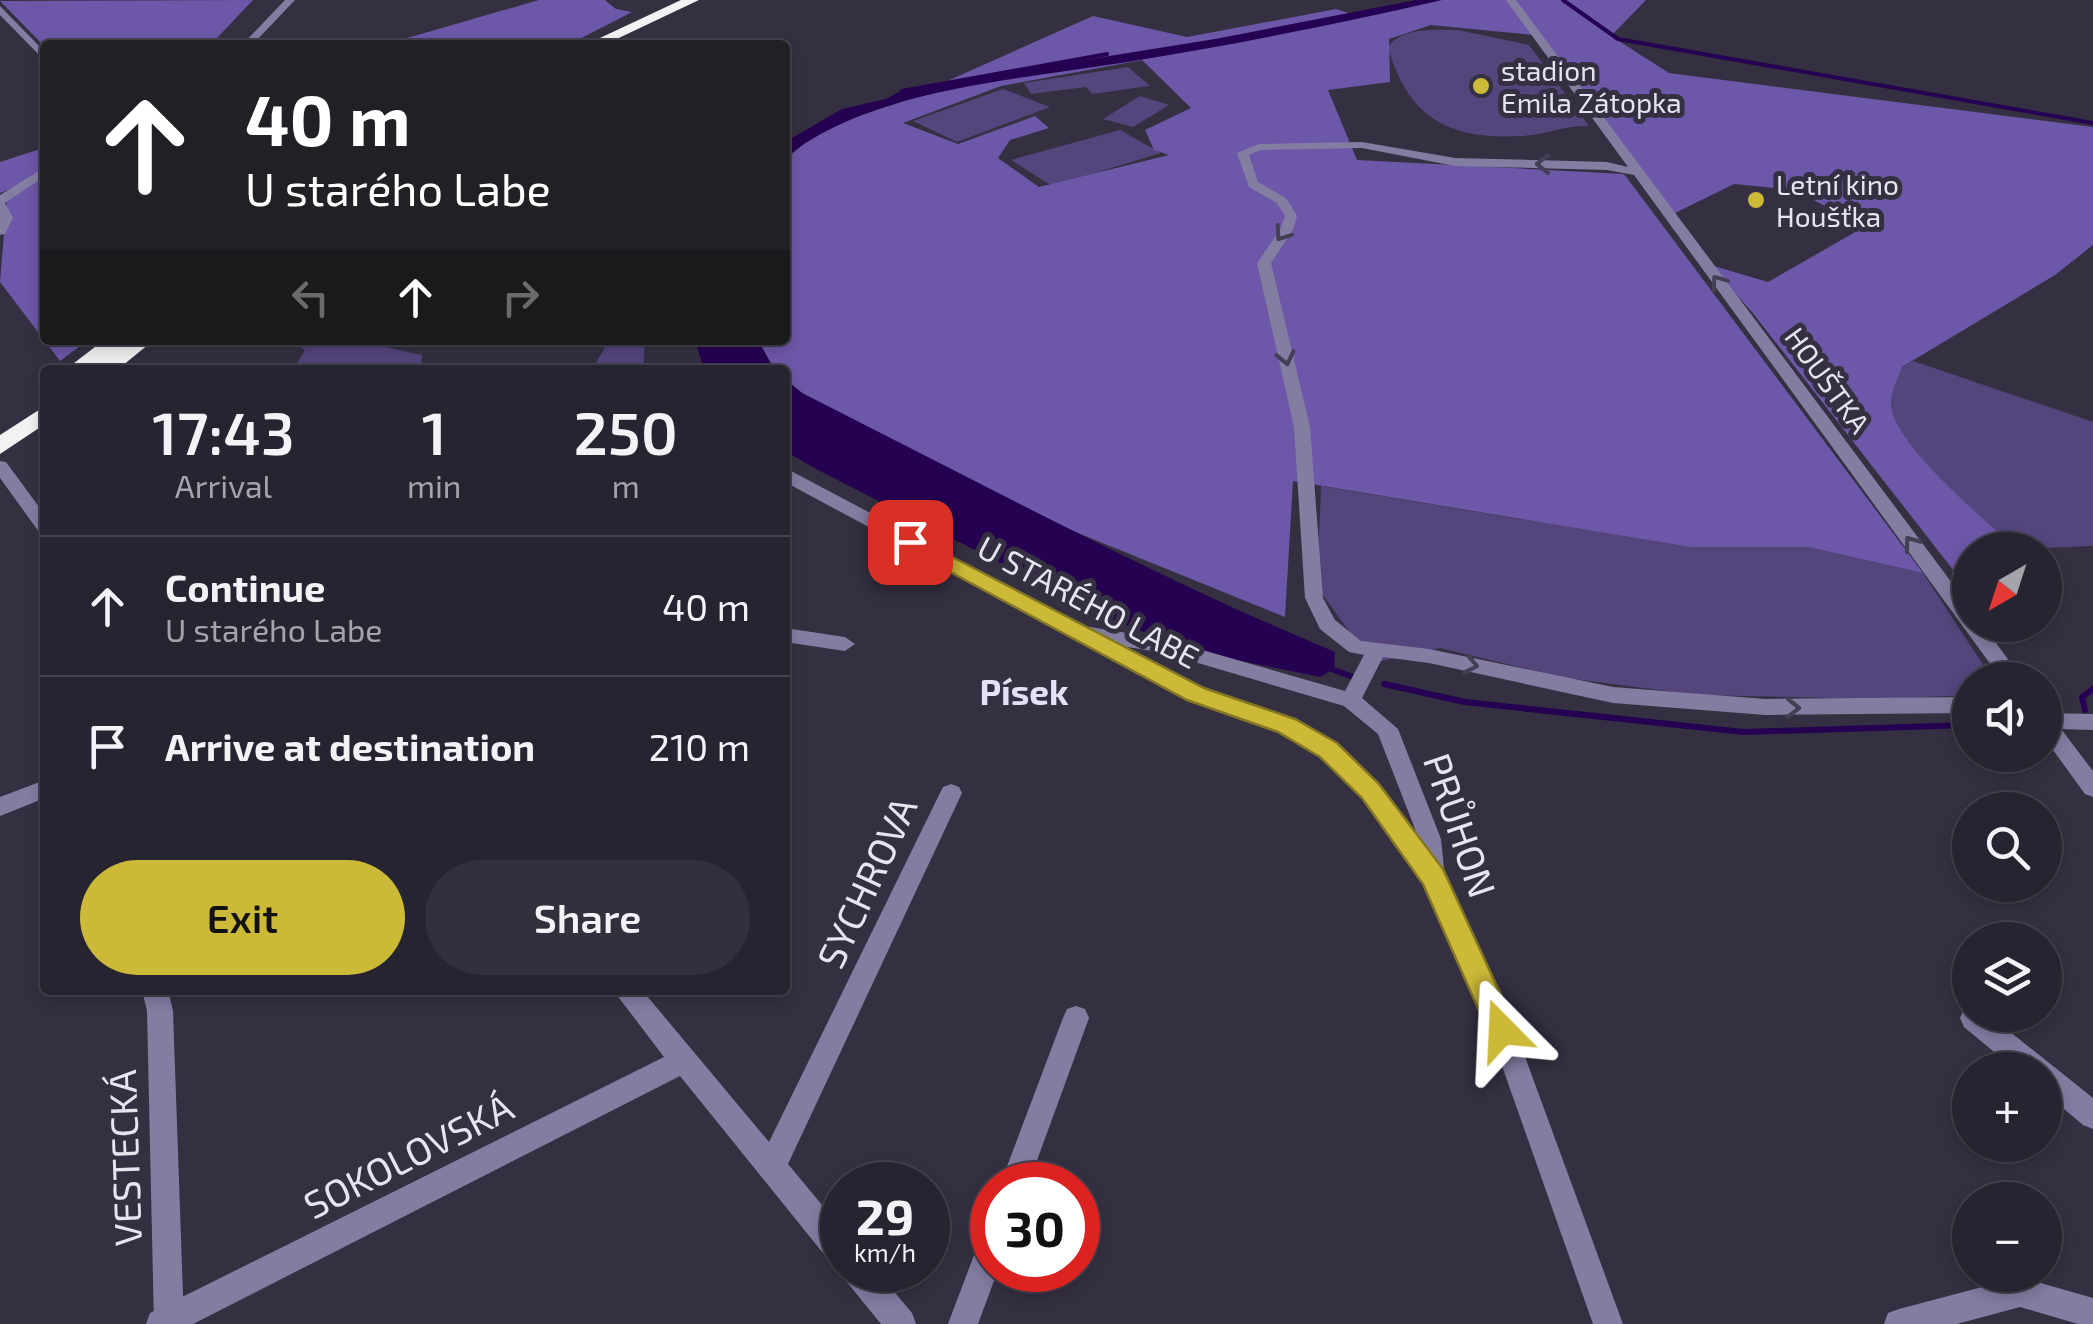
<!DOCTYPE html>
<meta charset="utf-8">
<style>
:root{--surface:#272431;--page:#33303d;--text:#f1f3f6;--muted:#a4a4ab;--line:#43414d;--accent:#cdb938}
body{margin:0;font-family:"Exo 2",sans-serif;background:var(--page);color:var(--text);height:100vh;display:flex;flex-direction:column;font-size:38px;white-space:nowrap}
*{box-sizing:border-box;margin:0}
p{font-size:32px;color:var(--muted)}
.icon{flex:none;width:55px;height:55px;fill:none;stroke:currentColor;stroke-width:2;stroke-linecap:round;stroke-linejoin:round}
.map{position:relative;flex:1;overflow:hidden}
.panel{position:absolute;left:40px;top:365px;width:750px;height:630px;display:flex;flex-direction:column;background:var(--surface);border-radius:10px;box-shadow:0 5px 15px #0003,0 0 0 2px var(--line)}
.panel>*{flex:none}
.banner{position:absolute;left:40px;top:40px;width:750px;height:305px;border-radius:10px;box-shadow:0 5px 15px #0003,0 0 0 2px var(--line);background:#202124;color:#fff;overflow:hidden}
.needle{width:65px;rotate:219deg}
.buttons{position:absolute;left:1952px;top:532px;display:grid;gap:20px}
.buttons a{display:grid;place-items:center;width:110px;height:110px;border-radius:50%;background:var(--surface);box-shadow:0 5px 15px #0003,0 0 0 2px var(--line);font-size:50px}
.speed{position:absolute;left:820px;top:1162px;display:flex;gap:20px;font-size:50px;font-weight:700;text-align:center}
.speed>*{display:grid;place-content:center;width:130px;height:130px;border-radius:50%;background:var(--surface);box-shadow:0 5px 15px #0003,0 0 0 2px var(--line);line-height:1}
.speed small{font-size:25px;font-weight:400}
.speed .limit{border:15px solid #d22;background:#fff;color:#111}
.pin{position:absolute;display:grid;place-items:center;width:85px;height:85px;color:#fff;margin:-42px;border-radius:20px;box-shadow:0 5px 15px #0006}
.me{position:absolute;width:110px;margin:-55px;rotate:339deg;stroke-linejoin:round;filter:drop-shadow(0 0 8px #0008)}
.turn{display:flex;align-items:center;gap:35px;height:210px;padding:0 40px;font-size:45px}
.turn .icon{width:130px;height:130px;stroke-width:2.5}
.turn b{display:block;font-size:70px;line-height:85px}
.lanes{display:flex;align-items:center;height:95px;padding:0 40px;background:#0003;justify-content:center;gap:50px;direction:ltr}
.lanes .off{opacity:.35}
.eta{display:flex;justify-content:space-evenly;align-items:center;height:170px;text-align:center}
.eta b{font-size:60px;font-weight:600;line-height:70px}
.button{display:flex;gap:20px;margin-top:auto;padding:20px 40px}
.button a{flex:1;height:115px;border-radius:60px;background:var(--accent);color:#111;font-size:40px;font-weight:600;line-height:115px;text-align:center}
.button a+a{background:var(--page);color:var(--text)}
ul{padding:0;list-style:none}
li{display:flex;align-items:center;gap:30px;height:140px;padding:0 40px;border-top:2px solid var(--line)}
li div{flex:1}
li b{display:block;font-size:38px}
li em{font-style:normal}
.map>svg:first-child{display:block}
.green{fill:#54457d}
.forest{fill:#6d57a8;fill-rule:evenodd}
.water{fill:#250151}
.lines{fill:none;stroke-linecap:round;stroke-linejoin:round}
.stream-far1{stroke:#250151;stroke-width:4}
.stream{stroke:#250151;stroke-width:6}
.minor{fill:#847da2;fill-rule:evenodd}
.tertiary{fill:#847da2;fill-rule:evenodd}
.motorway{fill:#f2f2f2;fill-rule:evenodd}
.oneway{stroke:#443f54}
.route{fill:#cdb938;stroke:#857824;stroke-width:2.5}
.poi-dot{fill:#cdb938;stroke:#343041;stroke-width:4}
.labels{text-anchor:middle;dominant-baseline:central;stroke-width:10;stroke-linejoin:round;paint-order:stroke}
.far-poi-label{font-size:28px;fill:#e6e4ef;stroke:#343041;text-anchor:start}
.far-street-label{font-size:28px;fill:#e6e4ef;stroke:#343041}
.street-label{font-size:32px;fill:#e6e4ef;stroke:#343041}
.neighbourhood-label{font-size:35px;font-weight:bold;fill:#e4e0f6;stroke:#343041}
.near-street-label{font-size:38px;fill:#e6e4ef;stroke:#343041}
</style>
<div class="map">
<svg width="2093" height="1324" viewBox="0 0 2093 1324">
<rect width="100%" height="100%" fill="#343041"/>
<path class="green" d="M 1458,30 L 1529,45 L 1589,126 C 1564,125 1546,135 1521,136 C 1449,140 1408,118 1388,47 C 1402,27 1436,30 1458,30 Z
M 1128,67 L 1150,86 L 1092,94 L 1086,87 L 1031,94 L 1024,83 Z
M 1003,89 L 1050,107 L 957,142 L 913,121 Z
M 1140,96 L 1169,105 L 1133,127 L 1103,119 Z
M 1120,130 L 1161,153 L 1052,186 L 1011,160 Z
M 288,340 L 381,340 L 381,346 L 422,355 L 421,370 L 293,370 L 305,350 Z
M 609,340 L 645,340 L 643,370 L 592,370 Z
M 1913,361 L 2093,422 L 2093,546 L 2016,549 C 1985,521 1891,446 1890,405 C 1890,393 1898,379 1901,368 Z
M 1321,486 L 1690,547 L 1808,547 L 1923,573 L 1993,680 L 1970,680 L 1970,695 L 1881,699 L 1698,695 L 1566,678 L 1440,648 L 1372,663 L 1317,587 Z"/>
<path class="forest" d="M 253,0 L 217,38 L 155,45 L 45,47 L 0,1 Z
M 539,0 L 605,0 L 616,9 L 632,12 L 568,45 L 383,45 Z
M 1440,0 L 1646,0 L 1611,36 L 1669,73 L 2093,127 L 2093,245 L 2055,275 L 1902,367 C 1898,379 1890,393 1891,405 C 1892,443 1988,523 2018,550 L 1970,550 L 1968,589 L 1752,312 L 1710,265 L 1768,282 L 1864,227 L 1795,190 L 1734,184 L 1675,213 L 1533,35 L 1431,25 L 1389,39 L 1390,82 L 1328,90 L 1357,160 L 1624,174 L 1923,573 L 1808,547 L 1690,547 L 1293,481 L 1285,617 L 1041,518 L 802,393 L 785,379 L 785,370 L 775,370 L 758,340 L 785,340 L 785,160 L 807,141 L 844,121 L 898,103 L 1093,16 L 1187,37 L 1336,9 L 1361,17 ZM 1142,60 L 1191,108 L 1145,130 L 1154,150 L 1169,155 L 1039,187 L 998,158 L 1010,140 L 1049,128 L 1035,116 L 958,144 L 903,123 L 1001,86 Z
M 37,150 L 45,152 L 45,340 L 88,340 L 60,361 L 0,282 L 7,197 L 23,184 L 0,193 L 0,162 Z"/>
<path class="water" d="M 1416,0 L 1442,0 C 1338,24 1232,45 1127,62 C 1019,80 871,88 785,158 L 785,142 L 842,109 L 886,99 L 904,89 L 1215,39 Z
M 695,340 L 758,340 L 774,370 L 704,370 Z
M 785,379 L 802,393 C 979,482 1152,576 1335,652 L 1334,669 L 1320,677 L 1193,651 L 1110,619 L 818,470 L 785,451 Z"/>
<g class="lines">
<path class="stream-far1" d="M 1563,0 L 1618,39 L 2093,123
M 902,91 L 1107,54"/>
<path class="stream" d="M 1326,667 L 1353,677
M 1384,684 L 1465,702 L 1743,732 L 1970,725
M 2085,710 L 2082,697 L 2093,689"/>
<path class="minor" d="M 285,0 L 295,0 L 252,45 L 242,45 Z
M 1506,0 L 1516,0 L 1970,607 L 1970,625 L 1983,625 L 2023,680 L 2002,680 L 1634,175 L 1607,170 L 1455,166 L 1362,148 L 1260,150 L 1249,155 L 1258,182 L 1286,198 L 1297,216 L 1293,230 L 1271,263 L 1310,427 L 1323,598 L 1335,620 L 1361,641 L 1429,649 L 1613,687 L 1765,699 L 1970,697 L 1970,713 L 1765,715 L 1613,703 L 1429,663 L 1383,657 L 1362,698 L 1398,729 L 1441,839 L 1445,878 L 1502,994 L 1623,1324 L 1593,1324 L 1477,995 L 1423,883 L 1363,797 L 1320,756 L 1280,732 L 1189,699 L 785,482 L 785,470 L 791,471 L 1084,626 L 1164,639 L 1345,691 L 1364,655 L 1349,652 L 1320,629 L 1305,598 L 1294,427 L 1257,263 L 1280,230 L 1285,216 L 1277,203 L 1249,187 L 1237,153 L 1259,144 L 1362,142 L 1455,158 L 1607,162 L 1628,167 ZM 1122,646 L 1164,653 L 1344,706 L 1378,734 L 1419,839 L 1379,785 L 1336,744 L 1294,720 L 1203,689 Z
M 0,6 L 45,52 L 45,61 L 0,15 Z
M 45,167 L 45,176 L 5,203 L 13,218 L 5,234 L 0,235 L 0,195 Z
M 785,628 L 845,637 L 855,644 L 845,651 L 785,642 Z
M 2045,713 L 2093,714 L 2093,730 L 2061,729 L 2093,771 L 2093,797 L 2085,794 L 2045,739 Z
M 45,780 L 45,798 L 0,816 L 0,797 Z
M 951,784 L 959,787 L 962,793 L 788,1164 L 842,1229 L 842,1267 L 831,1263 L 680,1076 L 193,1324 L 146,1324 L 150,1313 L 664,1057 L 613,990 L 642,990 L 769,1142 L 940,793 L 943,787 Z
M 1076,1006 L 1085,1009 L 1089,1018 L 1028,1185 L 1000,1185 L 1063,1018 L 1067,1009 Z
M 1970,1007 L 1970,1015 L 1989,1015 L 2093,1098 L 2093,1129 L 2083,1125 L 2045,1093 L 2045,1070 L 2016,1070 L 1964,1027 L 1960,1018 L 1964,1009 Z
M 992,1229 L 992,1270 L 998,1270 L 978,1324 L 948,1324 L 982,1234 Z
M 842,1269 L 876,1270 L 912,1313 L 916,1324 L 881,1324 L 846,1281 Z
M 2020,1277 L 2093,1298 L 2093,1324 L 2078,1324 L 2020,1307 L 1957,1324 L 1884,1324 L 1888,1313 L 1899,1309 Z"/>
<path class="tertiary" d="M 0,461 L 6,462 L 45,515 L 45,534 L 39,532 L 0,478 Z
M 142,990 L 168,990 L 173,1011 L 184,1324 L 154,1324 L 147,1011 Z"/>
<path class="motorway" d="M 681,0 L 699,0 L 604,45 L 585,45 Z
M 104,340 L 154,340 L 117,370 L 65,370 Z
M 45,406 L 45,424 L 0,454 L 0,435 Z"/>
</g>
<defs><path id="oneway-chevron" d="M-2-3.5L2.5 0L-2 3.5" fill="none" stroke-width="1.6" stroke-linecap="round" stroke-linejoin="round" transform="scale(2.5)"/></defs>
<g class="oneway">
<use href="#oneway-chevron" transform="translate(1543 164) rotate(-179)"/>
<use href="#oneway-chevron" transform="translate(1282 234) rotate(125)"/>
<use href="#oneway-chevron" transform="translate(1718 282) rotate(-126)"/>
<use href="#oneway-chevron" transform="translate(1286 358) rotate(77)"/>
<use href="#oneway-chevron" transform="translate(1911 543) rotate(-127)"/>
<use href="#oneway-chevron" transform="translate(1471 665) rotate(12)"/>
<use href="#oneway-chevron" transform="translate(1793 708) rotate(1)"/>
</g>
<path class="route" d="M 910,535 L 1204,688 L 1295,719 L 1337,743 L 1379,784 L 1443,869 L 1517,1030 L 1513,1040 L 1502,1044 L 1492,1040 L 1423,884 L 1362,798 L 1320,757 L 1278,732 L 1187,700 L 902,546 L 902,537 Z"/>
<g class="poi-dot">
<circle cx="1481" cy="86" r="10"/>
<circle cx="1756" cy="200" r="10"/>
</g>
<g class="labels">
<g class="far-poi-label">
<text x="1501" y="70">stadion<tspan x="1501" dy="32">Emila Zátopka</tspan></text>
<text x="1776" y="184">Letní kino<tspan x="1776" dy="32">Houšťka</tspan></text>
</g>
<g class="far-street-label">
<text transform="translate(1828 380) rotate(54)">HOUŠTKA</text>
</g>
<g class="street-label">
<text transform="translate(1089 601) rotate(28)">U STARÉHO LABE</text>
</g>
<g class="neighbourhood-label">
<text x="1024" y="691">Písek</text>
</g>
<g class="near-street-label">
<text transform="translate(1461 825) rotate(71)">PRŮHON</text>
<text transform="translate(866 882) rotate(-65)">SYCHROVA</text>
<text transform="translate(408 1155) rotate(-27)">SOKOLOVSKÁ</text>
<text transform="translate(124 1158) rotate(-92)">VESTECKÁ</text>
</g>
</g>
</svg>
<div class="buttons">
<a><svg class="needle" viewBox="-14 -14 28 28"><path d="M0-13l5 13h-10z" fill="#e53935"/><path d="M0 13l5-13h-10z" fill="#a4a4ab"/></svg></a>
<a><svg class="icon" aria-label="sound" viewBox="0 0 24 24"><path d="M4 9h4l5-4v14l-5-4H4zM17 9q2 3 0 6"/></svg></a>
<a><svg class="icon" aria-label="search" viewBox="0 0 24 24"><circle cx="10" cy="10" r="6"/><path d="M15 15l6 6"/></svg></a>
<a><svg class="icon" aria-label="layers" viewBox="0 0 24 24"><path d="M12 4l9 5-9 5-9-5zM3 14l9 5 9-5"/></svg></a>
<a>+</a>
<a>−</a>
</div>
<div class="speed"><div>29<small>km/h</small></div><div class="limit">30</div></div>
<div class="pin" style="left:910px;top:542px;background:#d93025"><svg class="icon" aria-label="arrive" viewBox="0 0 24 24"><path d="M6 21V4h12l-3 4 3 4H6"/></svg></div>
<svg class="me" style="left:1502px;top:1030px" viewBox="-20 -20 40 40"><path d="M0-17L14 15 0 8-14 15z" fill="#cdb938" stroke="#fff" stroke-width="4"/></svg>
<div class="banner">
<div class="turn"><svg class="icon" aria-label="ahead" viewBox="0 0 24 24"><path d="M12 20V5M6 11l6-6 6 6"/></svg><div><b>40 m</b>U starého Labe</div></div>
<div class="lanes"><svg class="icon off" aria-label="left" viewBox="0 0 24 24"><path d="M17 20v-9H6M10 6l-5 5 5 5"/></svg><svg class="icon" aria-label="ahead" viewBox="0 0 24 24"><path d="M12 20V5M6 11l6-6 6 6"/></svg><svg class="icon off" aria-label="right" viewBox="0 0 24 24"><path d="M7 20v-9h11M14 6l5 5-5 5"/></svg></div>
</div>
<section class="panel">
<div class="eta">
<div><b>17:43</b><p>Arrival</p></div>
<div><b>1</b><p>min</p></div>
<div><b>250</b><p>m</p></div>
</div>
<ul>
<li><svg class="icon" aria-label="ahead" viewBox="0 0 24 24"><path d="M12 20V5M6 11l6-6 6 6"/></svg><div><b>Continue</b><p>U starého Labe</p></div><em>40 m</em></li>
<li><svg class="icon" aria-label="arrive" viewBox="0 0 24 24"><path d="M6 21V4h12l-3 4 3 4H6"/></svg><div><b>Arrive at destination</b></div><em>210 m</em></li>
</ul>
<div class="button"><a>Exit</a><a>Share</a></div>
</section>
</div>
